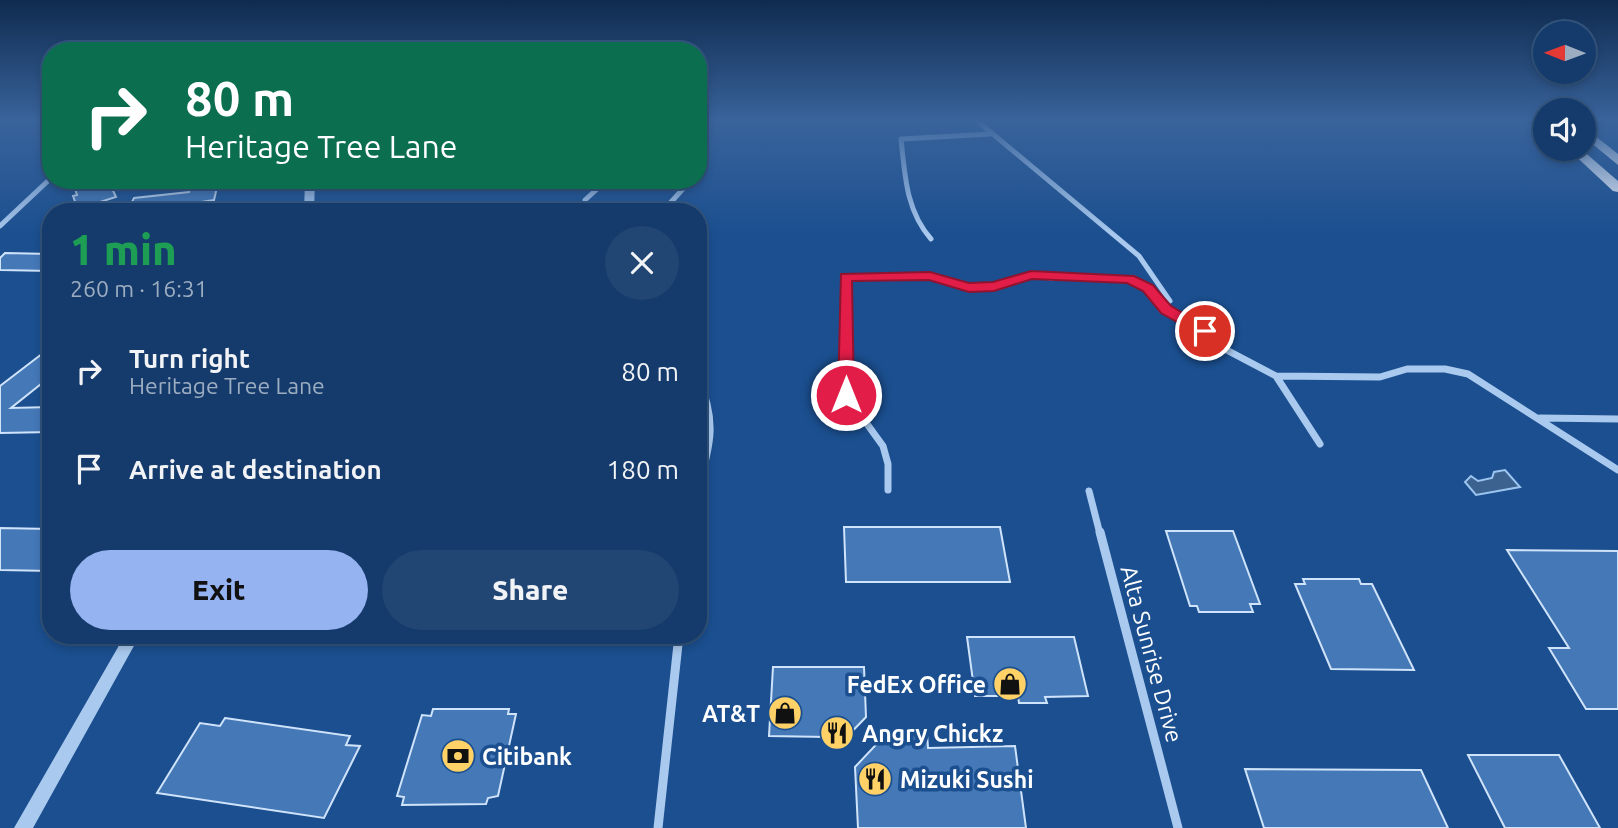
<!DOCTYPE html>
<meta charset="utf-8">
<style>
:root{--surface:#143b6b;--page:#214673;--text:#f1f3f6;--muted:#9dadc1;--line:#33557e;--accent:#95b2f1}
body{margin:0;font-family:Ubuntu,sans-serif;background:var(--page);color:var(--text);height:100vh;display:flex;flex-direction:column;font-size:26px;white-space:nowrap}
*{box-sizing:border-box;margin:0}
p{font-size:23px;color:var(--muted)}
.icon{flex:none;width:38px;height:38px;fill:none;stroke:currentColor;stroke-width:2;stroke-linecap:round;stroke-linejoin:round}
.map{position:relative;flex:1;overflow:hidden}
.details{position:absolute;left:42px;top:203px;width:665px;height:441px;display:flex;flex-direction:column;background:var(--surface);border-radius:28px;box-shadow:0 4px 10px #0003,0 0 0 2px var(--line)}
.details>*{flex:none}
.top-card{position:absolute;left:42px;top:42px;width:665px;height:147px;border-radius:28px;box-shadow:0 4px 10px #0003,0 0 0 2px var(--line);background:#0b6e4f;color:#fff;overflow:hidden}
.needle{width:46px;rotate:271deg}
.fabs{position:absolute;left:1533px;top:21px;display:grid;gap:14px}
.fabs a{display:grid;place-items:center;width:63px;height:63px;border-radius:50%;background:var(--surface);box-shadow:0 4px 10px #0003,0 0 0 2px var(--line);font-size:35px}
.pin{position:absolute;display:grid;place-items:center;width:60px;height:60px;color:#fff;margin:-30px;border:4px solid #fff;border-radius:50%;box-shadow:0 2px 7px #0007}
.me{position:absolute;width:77px;margin:-38px;rotate:0deg;stroke-linejoin:round;filter:drop-shadow(0 0 5px #0008)}
.turn{display:flex;align-items:center;gap:24px;height:147px;padding:0 28px;font-size:32px}
.turn .icon{width:91px;height:91px;stroke-width:2.5}
.turn b{display:block;font-size:49px;line-height:60px}
.round{display:grid;place-items:center;flex:none;width:74px;height:74px;border-radius:37px;background:var(--page)}
.overview{display:flex;align-items:center;justify-content:space-between;height:119px;padding:0 28px}
h1{font-size:42px;font-weight:800;line-height:52px;color:#1e9e55}
.primary-button{display:flex;gap:14px;margin-top:auto;padding:14px 28px}
.primary-button a{flex:1;height:80px;border-radius:42px;background:var(--accent);color:#111;font-size:28px;font-weight:800;line-height:80px;text-align:center}
.primary-button a+a{background:var(--page);color:var(--text)}
ul{padding:0;list-style:none}
li{display:flex;align-items:center;gap:21px;height:98px;padding:0 28px}
li div{flex:1}
li b{display:block;font-size:26px}
li em{font-style:normal}
.map>svg:first-child{display:block}
.water{fill:#3c6290;stroke:#9cc4f0;stroke-width:2}
.building{fill:#4478b7;stroke:#cfe3fa;stroke-width:2}
.lines{fill:none;stroke-linecap:round;stroke-linejoin:round}
.minor-far2{stroke:#a9c9ee;stroke-width:5}
.minor-far1{stroke:#a9c9ee;stroke-width:7}
.minor{stroke:#a9c9ee;stroke-width:9}
.tertiary{fill:#a9c9ee;fill-rule:evenodd}
.primary{fill:#f0f6ff;fill-rule:evenodd}
.route{fill:#e11d48;stroke:#92132f;stroke-width:2}
.labels{text-anchor:middle;dominant-baseline:central;stroke-width:7;stroke-linejoin:round;paint-order:stroke}
.near-street-label{font-size:23px;fill:#fff;stroke:#1b4f8f}
.near-poi-label{font-size:23px;font-weight:bold;fill:#fff;stroke:#1b4f8f;text-anchor:start}
</style>
<div class="map">
<svg width="1618" height="828" viewBox="0 0 1618 828">
<rect width="100%" height="100%" fill="#1b4f8f"/>
<path class="water" d="M 1505,470 L 1520,487 L 1476,495 L 1465,482 L 1471,476 L 1478,481 L 1492,478 L 1494,472 Z"/>
<path class="building" d="M 109,182 L 116,197 L 78,209 L 73,196 L 77,195 L 75,189 L 95,183 L 97,186 Z
M 218,183 L 214,200 L 163,208 L 161,212 L 127,212 L 134,198 L 189,192 L 190,187 Z
M 5,253 L 51,254 L 51,271 L 0,270 L 0,258 Z
M 51,347 L 51,376 L 11,408 L 51,407 L 51,432 L 0,433 L 0,386 Z
M 844,527 L 1000,527 L 1010,582 L 846,582 Z
M 0,528 L 51,529 L 51,571 L 0,570 Z
M 1166,531 L 1233,531 L 1260,604 L 1250,604 L 1253,612 L 1199,612 L 1197,606 L 1190,606 Z
M 1507,550 L 1618,551 L 1618,709 L 1586,709 L 1549,648 L 1569,648 Z
M 1303,579 L 1359,579 L 1361,584 L 1372,584 L 1414,670 L 1331,669 L 1295,584 L 1305,584 Z
M 967,637 L 1074,637 L 1088,696 L 1045,697 L 1047,703 L 1019,703 L 1018,696 L 975,696 Z
M 773,667 L 864,667 L 866,717 L 837,747 L 827,737 L 769,736 Z
M 433,709 L 509,709 L 508,714 L 516,714 L 498,796 L 488,798 L 486,804 L 402,805 L 404,797 L 397,796 L 422,715 L 431,716 Z
M 225,718 L 350,736 L 346,745 L 360,746 L 324,818 L 157,793 L 200,723 L 220,726 Z
M 888,732 L 927,733 L 928,748 L 1015,746 L 1026,828 L 858,828 L 855,767 Z
M 1468,755 L 1559,755 L 1600,828 L 1505,828 Z
M 1245,769 L 1421,770 L 1448,828 L 1264,828 Z"/>
<g class="lines">
<path class="minor-far2" d="M 975,119 L 1139,256 L 1170,301
M 698,147 L 703,156 L 698,166
M 370,186 L 388,180
M 585,200 L 607,180
M 563,212 L 568,209
M 662,212 L 691,180
M 0,226 L 51,178
M 931,239 C 906,211 905,175 901,139 L 990,134
M 845,302 L 845,277 L 930,276 L 969,287 L 994,287 L 1031,275 L 1051,278 L 1121,278 L 1140,282 L 1160,302"/>
<path class="minor-far1" d="M 845,300 L 846,395 L 883,446 L 888,464 L 888,490
M 1158,300 L 1166,310 L 1200,326 L 1219,346 L 1276,376 L 1320,444
M 1276,376 L 1380,377 L 1407,369 L 1445,369 L 1468,374 L 1618,470
M 698,378 C 717,420 711,445 698,488
M 1540,418 L 1618,419
M 1089,491 L 1100,534"/>
<path class="minor" d="M 1100,532 L 1178,828
M 658,828 L 679,635"/>
<path class="tertiary" d="M 305,180 L 315,180 L 314,212 L 304,212 Z
M 125,635 L 140,635 L 33,828 L 14,828 Z"/>
<path class="primary" d="M 1536,119 L 1545,119 L 1545,126 Z
M 1584,127 L 1618,154 L 1618,165 L 1584,137 Z
M 1568,149 L 1581,149 L 1618,181 L 1618,192 L 1613,191 Z"/>
</g>
<linearGradient id="sky" x2="0" y2="1"><stop stop-color="#0f2b4f"/><stop offset="0.51" stop-color="#39639b"/><stop offset="1" stop-color="#39639b" stop-opacity="0"/></linearGradient>
<rect width="1618" height="235" fill="url(#sky)"/>
<path class="route" d="M 1031,271 L 1134,276 L 1153,285 L 1171,306 L 1213,331 L 1210,335 L 1200,335 L 1161,313 L 1143,291 L 1127,283 L 1032,279 L 994,291 L 969,292 L 929,280 L 852,281 L 854,395 L 846,401 L 840,399 L 838,395 L 841,274 L 930,272 L 969,283 L 993,282 Z"/>
<defs>
<g id="shop-disc" transform="scale(1.75)"><circle r="9.5" fill="#ffd166" stroke="#1b4f8f"/><path d="M-5-2.5h2.3a2.7 3.5 0 0 1 5.4 0H5L5.5 6h-11ZM-1.5-2.5h3a1.5 2.3 0 0 0-3 0Z" fill="#111"/></g>
<g id="restaurant-disc" transform="scale(1.75)"><circle r="9.5" fill="#ffd166" stroke="#1b4f8f"/><path d="M-5-6h1v4h1v-4h1v4h1v-4h1v5L-1.5 .5V6h-2V.5L-5-1ZM5-6V6H3V1.5H1.5Q1.5-4 5-6Z" fill="#111"/></g>
<g id="bank-disc" transform="scale(1.75)"><circle r="9.5" fill="#ffd166" stroke="#1b4f8f"/><path d="M-6-4H6V4H-6ZM0-2.3a2.3 2.3 0 1 0 0 4.6a2.3 2.3 0 1 0 0-4.6Z" fill="#111"/></g>
</defs>
<g fill-rule="evenodd">
<use href="#shop-disc" x="1010" y="684"/>
<use href="#shop-disc" x="785" y="713"/>
<use href="#restaurant-disc" x="837" y="733"/>
<use href="#bank-disc" x="458" y="756"/>
<use href="#restaurant-disc" x="875" y="779"/>
</g>
<g class="labels">
<g class="near-street-label">
<text transform="translate(1152 654) rotate(75)">Alta Sunrise Drive</text>
</g>
<g class="near-poi-label">
<text x="986" y="684" text-anchor="end">FedEx Office</text>
<text x="760" y="713" text-anchor="end">AT&amp;T</text>
<text x="862" y="733">Angry Chickz</text>
<text x="482" y="756">Citibank</text>
<text x="900" y="779">Mizuki Sushi</text>
</g>
</g>
</svg>
<div class="fabs">
<a><svg class="needle" viewBox="-14 -14 28 28"><path d="M0-13l5 13h-10z" fill="#e53935"/><path d="M0 13l5-13h-10z" fill="#9dadc1"/></svg></a>
<a><svg class="icon" aria-label="sound" viewBox="0 0 24 24"><path d="M4 9h4l5-4v14l-5-4H4zM17 9q2 3 0 6"/></svg></a>
</div>
<div class="pin" style="left:1205px;top:331px;background:#d93025"><svg class="icon" aria-label="arrive" viewBox="0 0 24 24"><path d="M6 21V4h12l-3 4 3 4H6"/></svg></div>
<svg class="me" style="left:846px;top:395px" viewBox="-20 -20 40 40"><circle r="17" fill="#e11d48" stroke="#fff" stroke-width="3"/><path d="M0-11L8 9 0 5-8 9z" fill="#fff"/></svg>
<div class="top-card">
<div class="turn"><svg class="icon" aria-label="right" viewBox="0 0 24 24"><path d="M7 20v-9h11M14 6l5 5-5 5"/></svg><div><b>80 m</b>Heritage Tree Lane</div></div>
</div>
<section class="details">
<div class="overview"><div><h1>1 min</h1><p>260 m · 16:31</p></div><a class="round"><svg class="icon" aria-label="close" viewBox="0 0 24 24"><path d="M6 6l12 12M18 6L6 18"/></svg></a></div>
<ul>
<li><svg class="icon" aria-label="right" viewBox="0 0 24 24"><path d="M7 20v-9h11M14 6l5 5-5 5"/></svg><div><b>Turn right</b><p>Heritage Tree Lane</p></div><em>80 m</em></li>
<li><svg class="icon" aria-label="arrive" viewBox="0 0 24 24"><path d="M6 21V4h12l-3 4 3 4H6"/></svg><div><b>Arrive at destination</b></div><em>180 m</em></li>
</ul>
<div class="primary-button"><a>Exit</a><a>Share</a></div>
</section>
</div>
